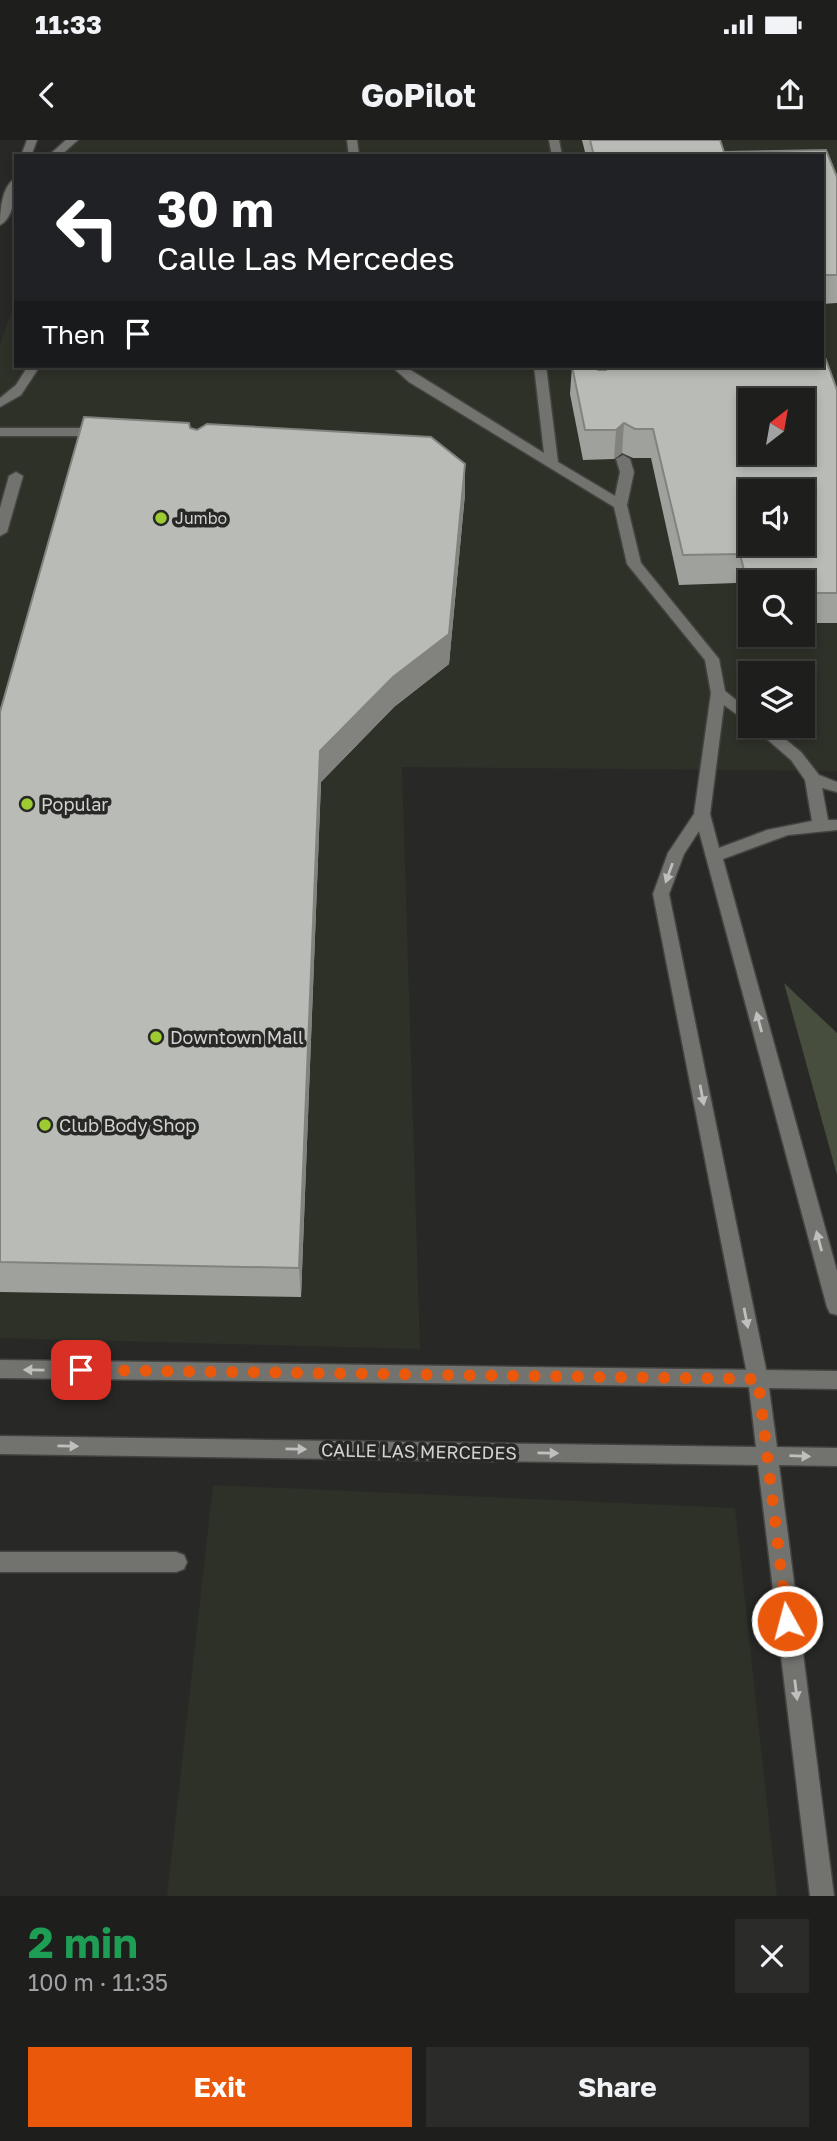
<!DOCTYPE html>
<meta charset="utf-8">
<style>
:root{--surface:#1e1f1c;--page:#2b2c29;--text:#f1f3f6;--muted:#a1a2a3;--line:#3c3d3b;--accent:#ea580c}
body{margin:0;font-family:"Golos Text",sans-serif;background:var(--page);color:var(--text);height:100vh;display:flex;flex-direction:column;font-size:26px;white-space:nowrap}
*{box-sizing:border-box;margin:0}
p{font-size:23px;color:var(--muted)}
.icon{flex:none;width:38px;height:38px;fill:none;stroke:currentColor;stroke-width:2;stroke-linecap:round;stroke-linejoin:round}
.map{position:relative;height:1756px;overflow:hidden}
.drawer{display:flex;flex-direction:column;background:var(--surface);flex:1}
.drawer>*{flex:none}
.top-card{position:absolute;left:14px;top:14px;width:810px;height:214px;border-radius:0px;box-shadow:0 4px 10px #0003,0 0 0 2px var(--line);background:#202124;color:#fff;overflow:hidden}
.needle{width:46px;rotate:31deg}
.fabs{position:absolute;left:738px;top:248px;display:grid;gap:14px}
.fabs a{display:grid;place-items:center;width:77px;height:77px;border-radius:0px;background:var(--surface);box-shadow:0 4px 10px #0003,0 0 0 2px var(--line);font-size:35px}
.pin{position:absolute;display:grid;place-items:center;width:60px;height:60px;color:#fff;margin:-30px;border-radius:14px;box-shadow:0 4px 10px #0006}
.me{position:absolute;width:77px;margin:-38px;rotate:353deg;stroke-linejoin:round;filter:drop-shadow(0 0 5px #0008)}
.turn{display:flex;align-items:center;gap:24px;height:147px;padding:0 28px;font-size:32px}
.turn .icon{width:91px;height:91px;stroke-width:2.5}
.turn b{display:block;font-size:49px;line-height:60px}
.then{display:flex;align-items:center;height:66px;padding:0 28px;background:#0003;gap:14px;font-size:26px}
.round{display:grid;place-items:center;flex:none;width:74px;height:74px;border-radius:0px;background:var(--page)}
.overview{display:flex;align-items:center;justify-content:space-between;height:119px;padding:0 28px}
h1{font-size:42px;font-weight:700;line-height:52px;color:#1e9e55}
.cta{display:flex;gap:14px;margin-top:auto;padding:14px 28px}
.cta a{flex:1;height:80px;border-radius:0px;background:var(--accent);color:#fff;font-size:28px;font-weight:700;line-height:80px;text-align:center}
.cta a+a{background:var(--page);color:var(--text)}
.status{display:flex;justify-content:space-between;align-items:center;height:49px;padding:0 35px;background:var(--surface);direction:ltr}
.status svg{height:19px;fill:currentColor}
header{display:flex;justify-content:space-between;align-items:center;height:91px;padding:0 28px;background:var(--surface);font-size:32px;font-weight:700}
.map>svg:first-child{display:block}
.built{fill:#2d3128;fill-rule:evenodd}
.green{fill:#474e3d}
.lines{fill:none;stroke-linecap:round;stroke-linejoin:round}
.service-casing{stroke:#434441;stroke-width:3}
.minor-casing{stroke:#434441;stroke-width:3}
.tertiary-casing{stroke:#434441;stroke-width:3}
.service{fill:#72736f;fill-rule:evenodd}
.minor{fill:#72736f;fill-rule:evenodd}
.tertiary{fill:#72736f;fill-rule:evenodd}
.wall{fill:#9fa19d}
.shaded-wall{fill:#82837f}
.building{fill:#b9bbb6;stroke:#82837f;stroke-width:2;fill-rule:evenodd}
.oneway{fill:#bfc0bd}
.route{stroke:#ea580c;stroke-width:12;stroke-dasharray:0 21.6}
.poi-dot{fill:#9ccb32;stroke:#282926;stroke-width:2.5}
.labels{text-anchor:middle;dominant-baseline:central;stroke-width:7;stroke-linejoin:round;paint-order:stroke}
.far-poi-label{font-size:16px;fill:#d2d3d0;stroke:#282926;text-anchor:start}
.poi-label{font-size:18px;fill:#d2d3d0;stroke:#282926;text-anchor:start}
.street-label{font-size:18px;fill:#d2d3d0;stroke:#282926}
</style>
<div class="status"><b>11:33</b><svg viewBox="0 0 49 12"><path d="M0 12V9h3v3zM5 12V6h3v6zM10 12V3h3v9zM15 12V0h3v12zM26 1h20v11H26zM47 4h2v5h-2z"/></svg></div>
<header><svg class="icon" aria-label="back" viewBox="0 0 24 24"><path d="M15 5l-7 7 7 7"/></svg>GoPilot<svg class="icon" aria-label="share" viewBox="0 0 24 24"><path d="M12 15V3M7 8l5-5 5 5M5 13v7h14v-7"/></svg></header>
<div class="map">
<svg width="837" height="1756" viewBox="0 0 837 1756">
<rect width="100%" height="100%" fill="#282926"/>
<path class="built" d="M 67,0 L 837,0 L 837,631 L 402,627 L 420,1209 L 0,1198 L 0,204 L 16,159 L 16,226 L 822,226 L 822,16 L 62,16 ZM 751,261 L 803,261 L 803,313 L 751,313 ZM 751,352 L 803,352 L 803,404 L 751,404 ZM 751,443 L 803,443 L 803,495 L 751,495 ZM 751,534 L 803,534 L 803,586 L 751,586 Z
M 213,1345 L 735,1368 L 777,1756 L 167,1756 Z"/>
<path class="green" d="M 784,843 L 837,893 L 837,1035 Z"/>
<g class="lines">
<g class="service-casing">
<path id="service" d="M 66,0 L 78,0 L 60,16 L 48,16 Z
M 347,0 L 357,0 L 359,16 L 349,16 Z
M 549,0 L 559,0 L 562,16 L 552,16 Z
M 28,226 L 40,226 L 21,255 L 0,267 L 0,258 L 16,245 Z
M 391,226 L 404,226 L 544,313 L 534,226 L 546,226 L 558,322 L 615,356 L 620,332 L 616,319 L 623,315 L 630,319 L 634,332 L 627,365 L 641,423 L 719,519 L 725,551 L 751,572 L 751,585 L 724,565 L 710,674 L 719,708 L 767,690 L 812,681 L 805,640 L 791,620 L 752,586 L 769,586 L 801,612 L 819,635 L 837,642 L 837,652 L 822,648 L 828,680 L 837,680 L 837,690 L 788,695 L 723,719 L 837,1131 L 837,1175 L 830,1173 L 827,1167 L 699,691 L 684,714 L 669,754 L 768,1239 L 765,1245 L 758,1248 L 751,1245 L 748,1239 L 653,754 L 668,713 L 694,674 L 711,553 L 705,520 L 627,424 L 614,367 L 409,242 Z
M 0,288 L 101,288 L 107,292 L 101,296 L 0,296 Z
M 16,332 L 23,336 L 7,392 L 0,396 L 0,368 L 9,336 Z
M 0,1412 L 176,1412 L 184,1415 L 187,1422 L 184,1429 L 176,1432 L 0,1432 Z"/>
</g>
<g class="minor-casing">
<path id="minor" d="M 0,1220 L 837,1231 L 837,1249 L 769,1248 L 777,1307 L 837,1308 L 837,1326 L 779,1325 L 834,1756 L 810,1756 L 758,1325 L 0,1314 L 0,1296 L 756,1307 L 749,1247 L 0,1238 Z"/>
</g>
<g class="tertiary-casing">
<path id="tertiary" d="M 27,0 L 37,0 L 31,16 L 21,16 Z
M 16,38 C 16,52 14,78 0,85 C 0,71 2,45 16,38 Z"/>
</g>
<use href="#service" class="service"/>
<use href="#minor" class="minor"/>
<use href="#tertiary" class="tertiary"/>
</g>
<path class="wall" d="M 582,0 L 720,0 L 724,12 L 826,10 L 837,37 L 837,163 L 822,164 L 822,16 L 586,16 Z
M 572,226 L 598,230 L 837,250 L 837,483 L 803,483 L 803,443 L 751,443 L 751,485 L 746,485 L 736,443 L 679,445 L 651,318 L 633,318 L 622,313 L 614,319 L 583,320 L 570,254 Z
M 190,288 L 465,354 L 449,524 L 394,567 L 321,642 L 301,1157 L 0,1152 L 0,572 Z"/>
<path class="shaded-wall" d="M 624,283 L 622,313 L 614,319 L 616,290 Z
M 465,324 L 465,354 L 449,524 L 394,567 L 321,642 L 301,1157 L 299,1128 L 320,611 Z"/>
<path class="building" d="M 590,0 L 720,0 L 724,12 L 826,10 L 837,37 L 837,135 L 822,135 L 822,16 L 594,16 Z
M 822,209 L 837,250 L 837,453 L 803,453 L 803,443 L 751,443 L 750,455 L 740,414 L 683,415 L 653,289 L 635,289 L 624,283 L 616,290 L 585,290 L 572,226 L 595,226 L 598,230 L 606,230 L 609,226 L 822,226 ZM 751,261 L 803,261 L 803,313 L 751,313 ZM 751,352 L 803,352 L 803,404 L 751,404 Z
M 84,277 L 189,283 L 190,288 L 197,290 L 207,284 L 431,297 L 465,324 L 449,494 L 393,537 L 320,611 L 299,1128 L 0,1122 L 0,572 Z"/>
<defs><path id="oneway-solid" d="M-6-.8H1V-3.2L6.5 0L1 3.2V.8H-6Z" transform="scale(1.75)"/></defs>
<g class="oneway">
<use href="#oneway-solid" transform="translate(669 733) rotate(110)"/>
<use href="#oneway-solid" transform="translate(759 882) rotate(-105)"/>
<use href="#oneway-solid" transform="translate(702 955) rotate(79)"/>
<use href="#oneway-solid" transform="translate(819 1101) rotate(-105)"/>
<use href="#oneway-solid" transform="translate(746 1178) rotate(79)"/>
<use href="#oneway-solid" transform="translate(34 1230) rotate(-179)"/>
<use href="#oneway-solid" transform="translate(68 1306) rotate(1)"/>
<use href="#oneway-solid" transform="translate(296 1309) rotate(1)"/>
<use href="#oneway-solid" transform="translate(548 1313) rotate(1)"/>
<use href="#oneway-solid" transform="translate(800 1316) rotate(2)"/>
<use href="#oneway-solid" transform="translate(796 1550) rotate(83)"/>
</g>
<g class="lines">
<path class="route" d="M 81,1230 L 758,1239 L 787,1481"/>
</g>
<g class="poi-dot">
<circle cx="161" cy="378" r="7"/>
<circle cx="27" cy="664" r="7"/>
<circle cx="156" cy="897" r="7"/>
<circle cx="45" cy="985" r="7"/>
</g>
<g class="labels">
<g class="far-poi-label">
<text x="175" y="378">Jumbo</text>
</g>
<g class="poi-label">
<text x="41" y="664">Popular</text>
<text x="170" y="897">Downtown Mall</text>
<text x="59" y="985">Club Body Shop</text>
</g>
<g class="street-label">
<text transform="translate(419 1311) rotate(1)">CALLE LAS MERCEDES</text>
</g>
</g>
</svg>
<div class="fabs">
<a><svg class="needle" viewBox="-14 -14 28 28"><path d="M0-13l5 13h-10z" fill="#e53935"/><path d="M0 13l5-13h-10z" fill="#a1a2a3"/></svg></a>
<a><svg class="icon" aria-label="sound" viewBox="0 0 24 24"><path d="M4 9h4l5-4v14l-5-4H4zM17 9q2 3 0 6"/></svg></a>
<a><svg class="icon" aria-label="search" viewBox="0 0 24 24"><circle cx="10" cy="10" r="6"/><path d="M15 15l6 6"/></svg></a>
<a><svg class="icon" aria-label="layers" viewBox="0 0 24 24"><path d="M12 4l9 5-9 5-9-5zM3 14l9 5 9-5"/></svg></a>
</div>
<div class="pin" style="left:81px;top:1230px;background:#d93025"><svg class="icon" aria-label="arrive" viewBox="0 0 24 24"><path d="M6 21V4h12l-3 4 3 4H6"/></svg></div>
<svg class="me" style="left:787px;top:1481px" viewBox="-20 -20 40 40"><circle r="17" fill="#ea580c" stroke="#fff" stroke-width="3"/><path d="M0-11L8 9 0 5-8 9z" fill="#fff"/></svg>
<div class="top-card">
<div class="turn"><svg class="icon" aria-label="left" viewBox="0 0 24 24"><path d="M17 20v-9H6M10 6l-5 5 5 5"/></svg><div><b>30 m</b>Calle Las Mercedes</div></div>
<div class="then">Then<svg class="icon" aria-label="arrive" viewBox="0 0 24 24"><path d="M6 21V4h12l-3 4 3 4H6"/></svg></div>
</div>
</div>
<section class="drawer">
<div class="overview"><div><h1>2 min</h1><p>100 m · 11:35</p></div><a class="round"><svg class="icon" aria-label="close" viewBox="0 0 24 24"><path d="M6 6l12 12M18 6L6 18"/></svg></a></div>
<div class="cta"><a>Exit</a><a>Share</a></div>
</section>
